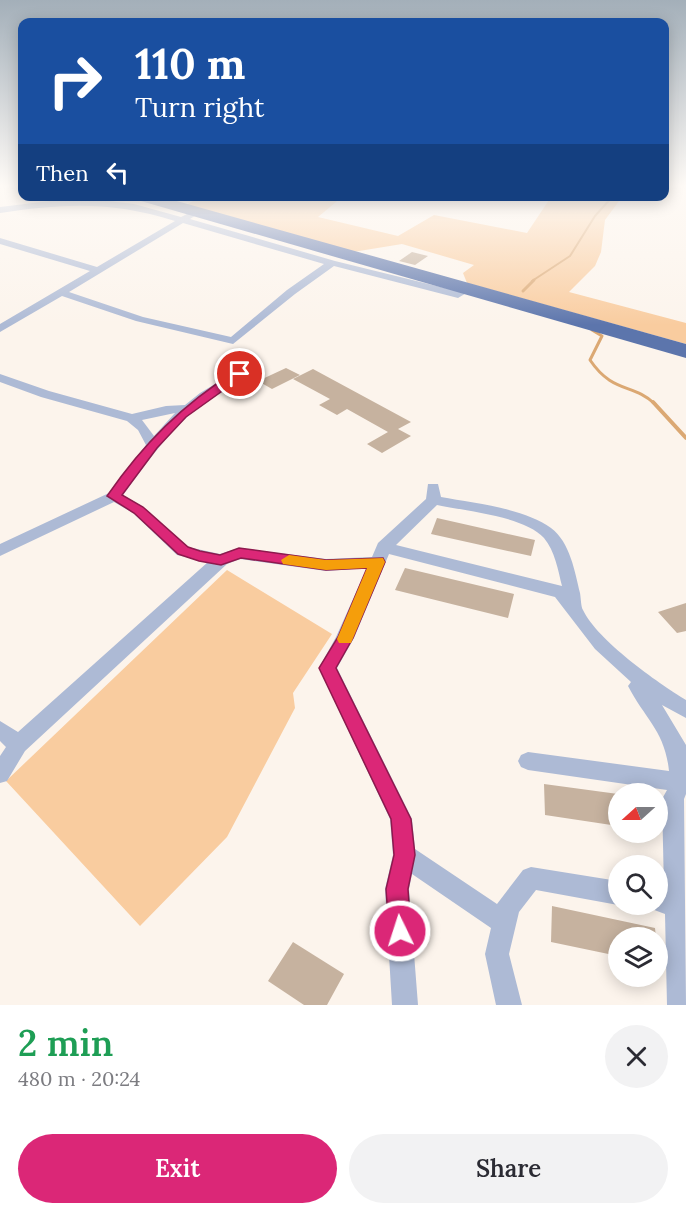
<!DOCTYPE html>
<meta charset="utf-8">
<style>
:root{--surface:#fff;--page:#f2f2f3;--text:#2b2b33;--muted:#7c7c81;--accent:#db2777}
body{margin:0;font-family:Lora,serif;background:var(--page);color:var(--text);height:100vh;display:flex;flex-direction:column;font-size:22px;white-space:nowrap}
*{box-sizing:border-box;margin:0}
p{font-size:20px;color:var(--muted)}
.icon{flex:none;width:33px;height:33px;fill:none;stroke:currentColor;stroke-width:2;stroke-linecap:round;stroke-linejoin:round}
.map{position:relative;height:1005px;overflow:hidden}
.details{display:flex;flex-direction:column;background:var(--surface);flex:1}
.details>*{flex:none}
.guide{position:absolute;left:18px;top:18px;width:651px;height:183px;border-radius:12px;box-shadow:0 3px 15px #0003;background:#1a4fa0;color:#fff;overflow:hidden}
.needle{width:39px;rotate:249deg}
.buttons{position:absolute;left:608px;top:783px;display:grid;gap:12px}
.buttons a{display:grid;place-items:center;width:60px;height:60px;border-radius:50%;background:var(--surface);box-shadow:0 3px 15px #0003;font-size:30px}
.pin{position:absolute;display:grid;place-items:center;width:51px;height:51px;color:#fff;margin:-26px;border:3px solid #fff;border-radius:50%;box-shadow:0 2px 6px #0007}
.me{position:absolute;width:66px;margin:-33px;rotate:356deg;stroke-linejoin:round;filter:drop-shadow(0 0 4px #0008)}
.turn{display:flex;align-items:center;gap:21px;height:126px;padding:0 18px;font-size:27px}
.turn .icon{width:78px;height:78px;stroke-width:2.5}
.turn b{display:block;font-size:42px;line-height:51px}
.then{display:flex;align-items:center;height:57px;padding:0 18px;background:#0003;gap:12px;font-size:22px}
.round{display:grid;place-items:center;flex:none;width:63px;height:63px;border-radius:32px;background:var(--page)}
.headline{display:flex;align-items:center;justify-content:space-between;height:102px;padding:0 18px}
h1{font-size:36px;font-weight:600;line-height:45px;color:#1e9e55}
.action{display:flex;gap:12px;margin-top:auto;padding:12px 18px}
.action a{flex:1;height:69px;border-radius:36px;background:var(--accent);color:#fff;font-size:24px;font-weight:600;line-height:69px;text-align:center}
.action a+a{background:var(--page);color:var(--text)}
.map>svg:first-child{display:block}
.green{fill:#f9cc9f}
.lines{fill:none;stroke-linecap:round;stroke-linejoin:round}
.stream-far2{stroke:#dba873;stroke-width:2}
.stream-far1{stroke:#dba873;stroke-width:3}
.stream{stroke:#dba873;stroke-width:4}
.building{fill:#c6b29f}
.street{fill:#adbad5;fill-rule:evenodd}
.highway{fill:#5c75ac;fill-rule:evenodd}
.route{fill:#db2777;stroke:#8e194d;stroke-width:1.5}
.slow{fill:#f59e0b}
</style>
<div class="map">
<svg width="686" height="1005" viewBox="0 0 686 1005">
<rect width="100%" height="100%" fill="#fcf4ec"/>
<path class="green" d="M 199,197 L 342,197 L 318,217 L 398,236 L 434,215 L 527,233 L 551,197 L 622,197 L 605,220 L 601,252 L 595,266 L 569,292 L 686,323 L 686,344 L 467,283 L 463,273 L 474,265 L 402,244 L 353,252 L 185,206 Z
M 227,570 L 332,634 L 293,693 L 295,708 L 227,837 L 140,926 L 6,781 Z"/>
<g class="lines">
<path class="stream-far2" d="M 532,281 L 570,256 L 595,216 L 613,196"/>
<path class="stream-far1" d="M 523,291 L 534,280
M 592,330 L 602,336 L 590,360 C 613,394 633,383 655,404"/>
<path class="stream" d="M 653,402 L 686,438"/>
</g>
<path class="building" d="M 412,252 L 428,256 L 415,265 L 399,261 Z
M 286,368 L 300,375 L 272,389 L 258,381 Z
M 313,369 L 411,422 L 398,429 L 411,436 L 382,453 L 367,444 L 388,432 L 347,409 L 337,415 L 319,405 L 330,399 L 293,379 Z
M 437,518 L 535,540 L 531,556 L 431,534 Z
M 405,568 L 514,594 L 508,618 L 395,590 Z
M 686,603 L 686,631 L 677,633 L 658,612 Z
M 544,784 L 618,794 L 618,826 L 545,815 Z
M 552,906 L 655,928 L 656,938 L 618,938 L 618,956 L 551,942 Z
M 293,942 L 344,974 L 327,1005 L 304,1005 L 268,981 Z"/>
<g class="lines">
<path class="street" d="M 92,199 L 134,204 L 181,217 L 195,210 L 199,213 L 190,219 L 335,261 L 457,291 L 468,286 L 473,289 L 458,298 L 334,266 L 295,294 L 233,344 L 136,321 L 62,296 L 0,332 L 0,324 L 90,271 L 0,244 L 0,238 L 97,267 L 175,221 C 113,201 64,203 0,213 L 0,207 L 50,201 ZM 183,223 L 324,264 L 287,290 L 231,337 L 143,317 L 69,292 Z
M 240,369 L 244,370 L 244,376 C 225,388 205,400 188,416 C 163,439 143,468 123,495 L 143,507 L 188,547 L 220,554 L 239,548 L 326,559 L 372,557 L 378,543 L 426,499 L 428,484 L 438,484 L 441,497 C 473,503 524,508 551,528 C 570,542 575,572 580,593 C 581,599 581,607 583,610 C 597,640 658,683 686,700 L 686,718 L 662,705 L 686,745 L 686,794 L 684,799 L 686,1005 L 667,1005 L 665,914 L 649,908 L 647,904 L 657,904 L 657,888 L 664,890 L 662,799 L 667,790 L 528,770 L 521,767 L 518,761 L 521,755 L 528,752 L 669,771 C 665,731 645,719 628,686 L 631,682 L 595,649 L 555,597 L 389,554 L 354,638 L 337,668 L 412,819 L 415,849 L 497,904 L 523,870 L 531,867 L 618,881 L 618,905 L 536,890 L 519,912 L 509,954 L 522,1005 L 496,1005 L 485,954 L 491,928 L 412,874 L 409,889 L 418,1005 L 392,1005 L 385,889 L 393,855 L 390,819 L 319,668 L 336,637 L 367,568 L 326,571 L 240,559 L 227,564 L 25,751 L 7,781 L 0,783 L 0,756 L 6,747 L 0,741 L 0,721 L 18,732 L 208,562 L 177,555 L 133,513 L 114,502 L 0,556 L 0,544 L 109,493 L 146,445 L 138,430 L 127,421 L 41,397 L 0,382 L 0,374 L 49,391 L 132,414 L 166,406 L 185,405 L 200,393 ZM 175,413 L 154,436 L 142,420 ZM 437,505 C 465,511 524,516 544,538 C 555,551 558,570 562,586 L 396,545 Z"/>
<path class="highway" d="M 133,196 L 159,196 L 686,344 L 686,358 L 134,199 Z"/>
</g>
<linearGradient id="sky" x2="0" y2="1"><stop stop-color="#a3afb9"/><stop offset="0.57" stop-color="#fefaf6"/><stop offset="1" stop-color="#fefaf6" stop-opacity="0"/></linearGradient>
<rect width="686" height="325" fill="url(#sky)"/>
<path class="route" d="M 236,371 L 246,374 L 186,417 L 157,448 L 122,495 L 143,507 L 188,547 L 200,551 L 220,555 L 239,548 L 326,560 L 383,558 L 385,562 L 353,638 L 336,668 L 411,819 L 415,855 L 408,889 L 411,931 L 408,939 L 400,942 L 392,939 L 389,931 L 386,889 L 394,855 L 391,819 L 319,668 L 338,637 L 367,568 L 326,570 L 241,558 L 221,565 L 199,561 L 178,554 L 134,513 L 107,496 C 143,444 183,404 236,371 Z"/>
<path class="slow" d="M 289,555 L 326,560 L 383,558 L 385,562 L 351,643 L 339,643 L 337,639 L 367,568 L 326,570 L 283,564 L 281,560 Z"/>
</svg>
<div class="buttons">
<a><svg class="needle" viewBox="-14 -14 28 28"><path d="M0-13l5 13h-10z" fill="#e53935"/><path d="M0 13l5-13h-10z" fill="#7c7c81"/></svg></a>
<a><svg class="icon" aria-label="search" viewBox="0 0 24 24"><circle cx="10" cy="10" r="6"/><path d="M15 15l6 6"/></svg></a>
<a><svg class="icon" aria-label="layers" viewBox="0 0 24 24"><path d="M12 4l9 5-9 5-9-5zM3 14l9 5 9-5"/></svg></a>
</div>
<div class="pin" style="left:240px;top:374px;background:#d93025"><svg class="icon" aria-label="arrive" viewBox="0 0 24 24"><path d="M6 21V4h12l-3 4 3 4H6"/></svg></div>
<svg class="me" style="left:400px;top:931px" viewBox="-20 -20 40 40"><circle r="17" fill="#db2777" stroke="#fff" stroke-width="3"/><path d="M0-11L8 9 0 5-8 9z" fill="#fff"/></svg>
<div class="guide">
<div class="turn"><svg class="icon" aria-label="right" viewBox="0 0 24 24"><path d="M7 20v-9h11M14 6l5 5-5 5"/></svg><div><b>110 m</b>Turn right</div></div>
<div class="then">Then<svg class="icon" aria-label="left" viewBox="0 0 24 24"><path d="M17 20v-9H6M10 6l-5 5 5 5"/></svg></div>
</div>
</div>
<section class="details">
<div class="headline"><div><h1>2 min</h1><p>480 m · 20:24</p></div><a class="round"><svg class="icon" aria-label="close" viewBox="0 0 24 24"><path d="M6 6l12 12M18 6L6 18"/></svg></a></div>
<div class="action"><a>Exit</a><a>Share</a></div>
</section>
